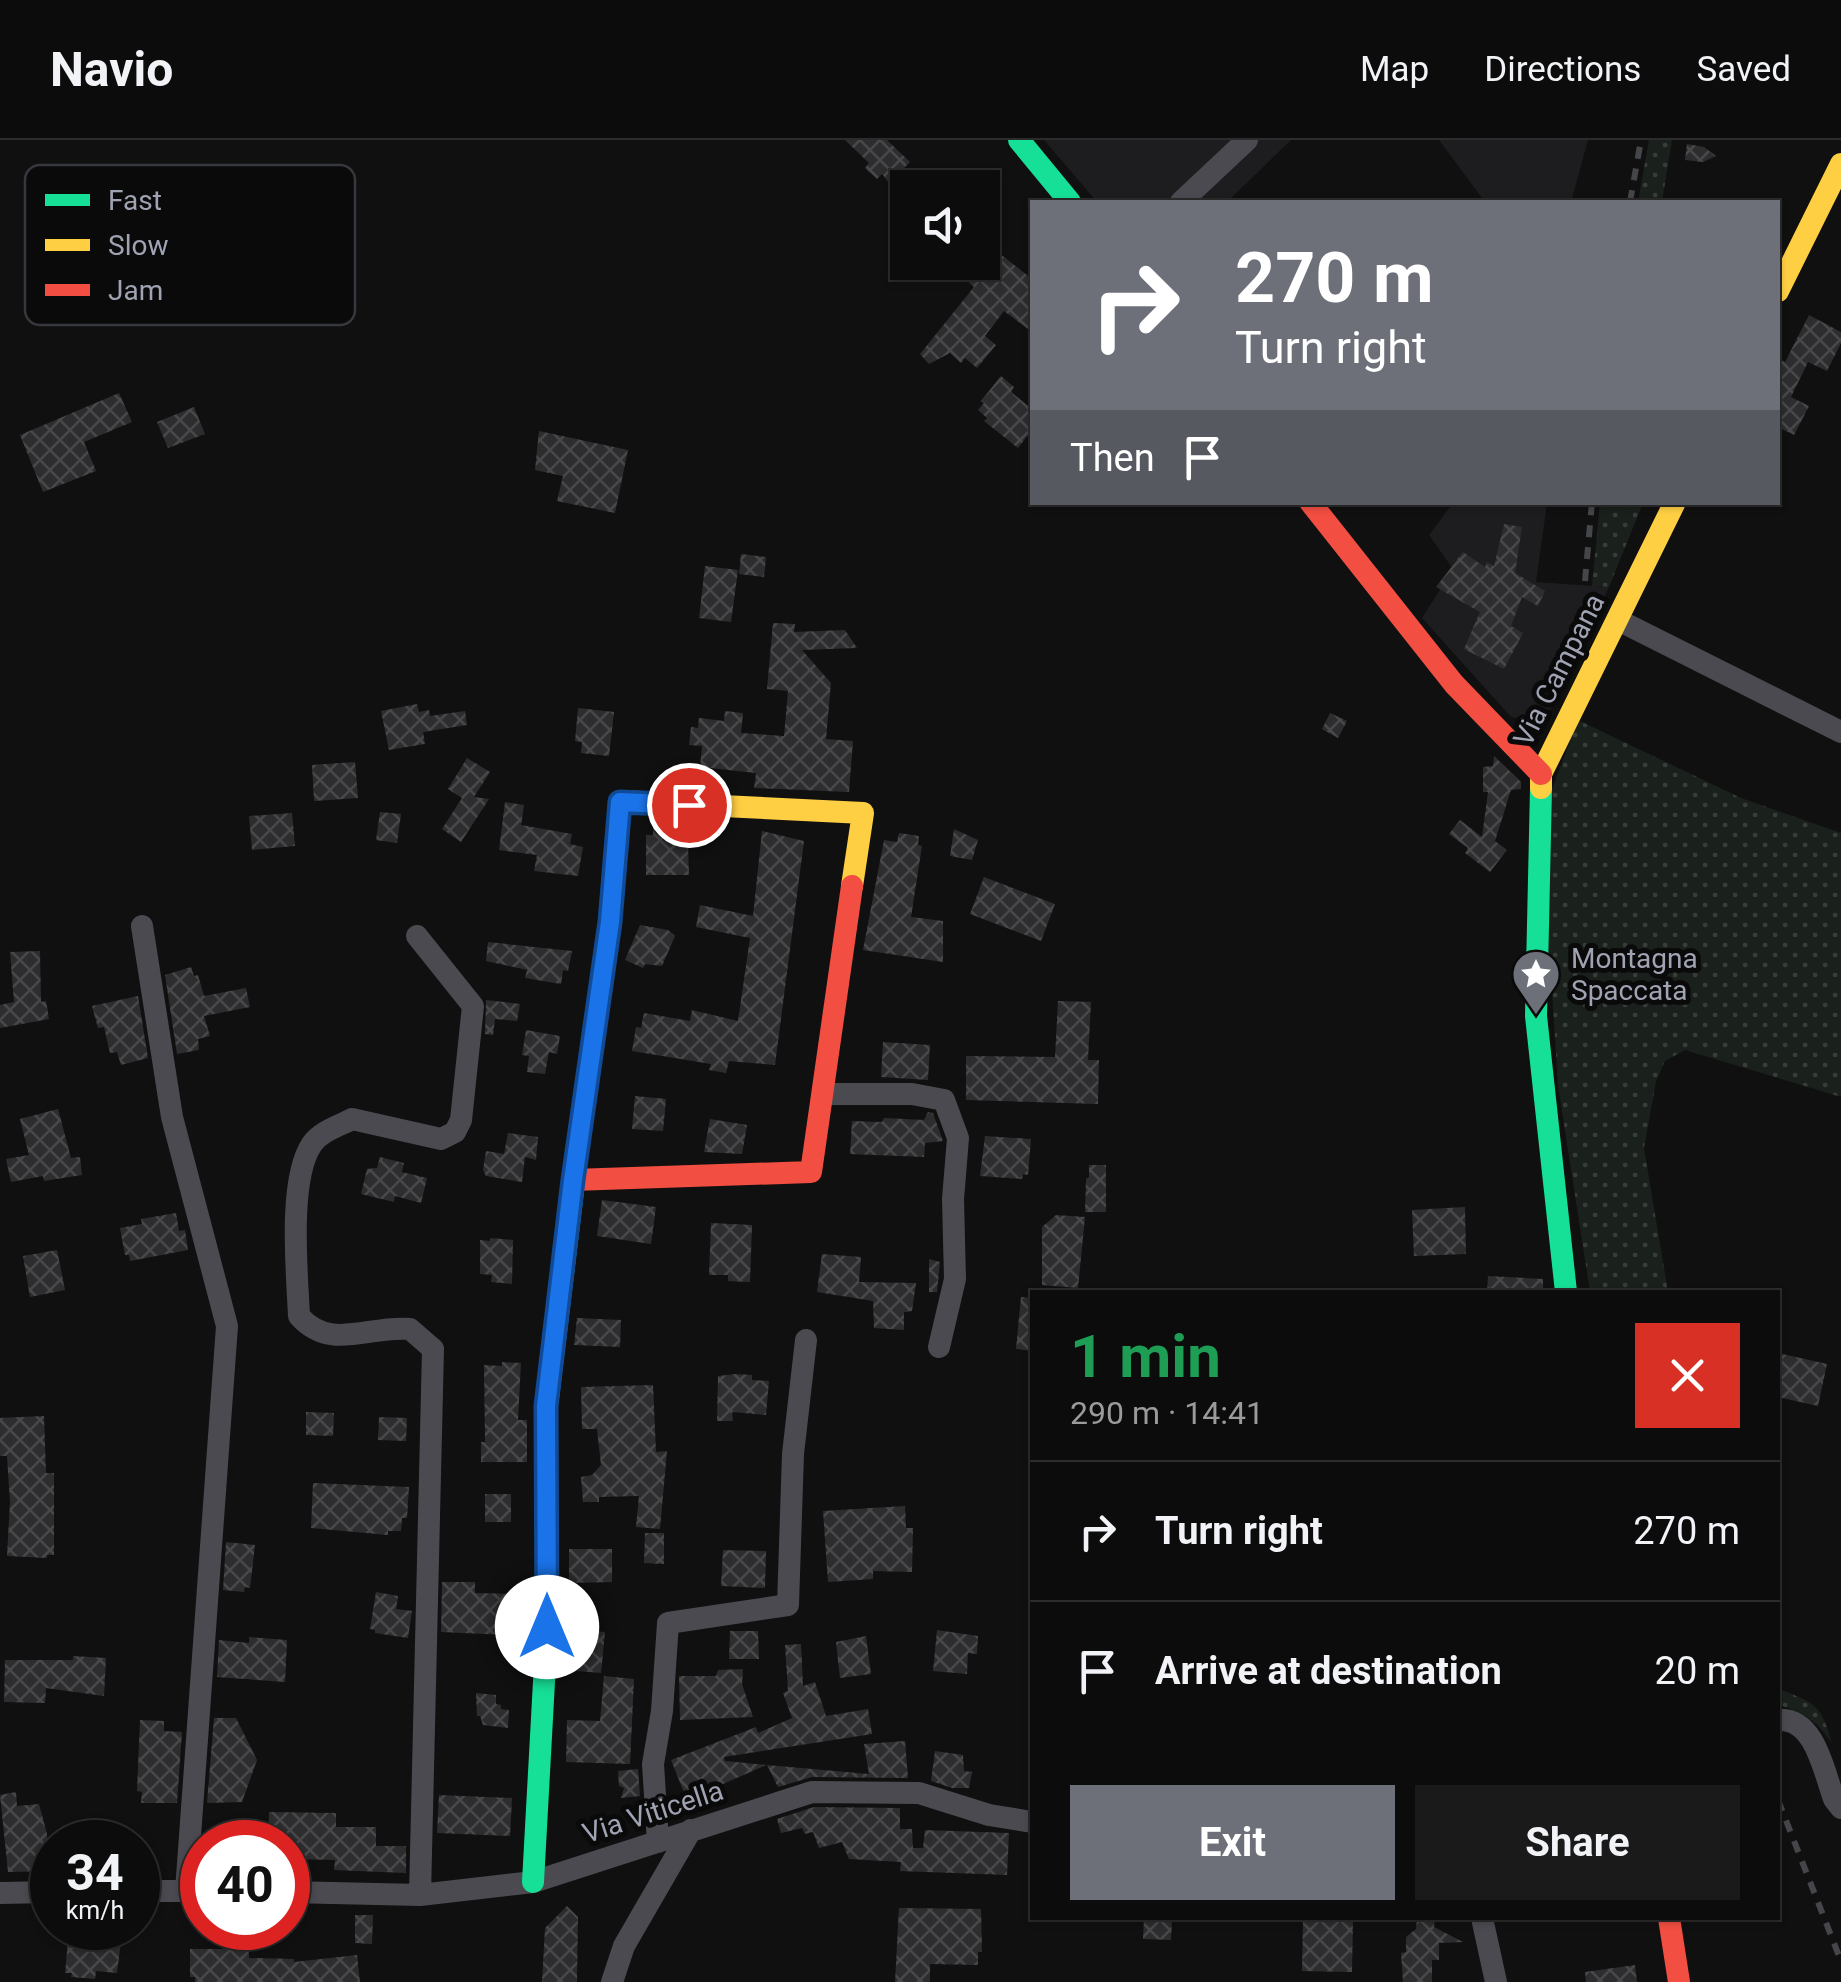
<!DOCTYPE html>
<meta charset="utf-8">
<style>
:root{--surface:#0c0c0c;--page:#1a1a1a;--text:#f1f3f6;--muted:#9a9b9d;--line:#2c2c2d;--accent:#6d7079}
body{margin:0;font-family:Roboto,sans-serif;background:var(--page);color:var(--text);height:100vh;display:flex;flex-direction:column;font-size:38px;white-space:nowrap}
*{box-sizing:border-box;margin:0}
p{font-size:32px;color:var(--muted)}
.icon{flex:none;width:55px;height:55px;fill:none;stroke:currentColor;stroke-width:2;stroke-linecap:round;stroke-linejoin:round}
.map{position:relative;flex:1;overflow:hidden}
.panel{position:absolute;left:1030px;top:1150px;width:750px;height:630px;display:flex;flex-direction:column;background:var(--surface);border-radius:0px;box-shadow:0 2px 8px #0004,0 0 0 2px var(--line)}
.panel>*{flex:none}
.guide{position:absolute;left:1030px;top:60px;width:750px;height:305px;border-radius:0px;box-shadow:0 2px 8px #0004,0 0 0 2px var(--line);background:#6d7079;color:#fff;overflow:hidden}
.controls{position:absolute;left:890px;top:30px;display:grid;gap:20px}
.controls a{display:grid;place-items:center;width:110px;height:110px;border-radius:0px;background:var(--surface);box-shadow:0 2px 8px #0004,0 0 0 2px var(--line);font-size:50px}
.speed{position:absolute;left:30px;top:1680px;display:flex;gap:20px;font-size:50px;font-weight:700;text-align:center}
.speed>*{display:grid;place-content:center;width:130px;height:130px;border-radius:50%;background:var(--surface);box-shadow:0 2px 8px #0004,0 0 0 2px var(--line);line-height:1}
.speed small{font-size:25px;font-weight:400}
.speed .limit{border:15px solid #d22;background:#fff;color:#111}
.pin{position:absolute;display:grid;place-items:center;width:85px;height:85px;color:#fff;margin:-42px;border:5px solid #fff;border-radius:50%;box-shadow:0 2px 10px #0007}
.me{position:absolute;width:110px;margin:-55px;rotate:0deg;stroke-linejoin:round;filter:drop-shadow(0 0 8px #0008)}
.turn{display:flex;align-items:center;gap:35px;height:210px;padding:0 40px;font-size:45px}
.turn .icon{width:130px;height:130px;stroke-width:2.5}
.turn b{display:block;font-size:70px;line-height:85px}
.then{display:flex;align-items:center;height:95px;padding:0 40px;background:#0003;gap:20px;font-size:38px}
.round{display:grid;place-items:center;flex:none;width:105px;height:105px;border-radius:0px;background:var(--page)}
.overview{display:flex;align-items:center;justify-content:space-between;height:170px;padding:0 40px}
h1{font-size:60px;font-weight:700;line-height:75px;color:#1e9e55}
.primary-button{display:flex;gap:20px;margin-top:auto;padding:20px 40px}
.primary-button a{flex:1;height:115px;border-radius:0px;background:var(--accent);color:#fff;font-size:40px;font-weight:700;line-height:115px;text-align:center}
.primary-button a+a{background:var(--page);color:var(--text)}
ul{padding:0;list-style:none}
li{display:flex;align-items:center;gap:30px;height:140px;padding:0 40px;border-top:2px solid var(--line)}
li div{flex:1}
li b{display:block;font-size:38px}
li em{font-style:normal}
header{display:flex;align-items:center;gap:60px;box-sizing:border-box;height:140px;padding:0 50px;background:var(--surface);border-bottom:2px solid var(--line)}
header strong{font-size:48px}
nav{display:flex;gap:55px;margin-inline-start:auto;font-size:35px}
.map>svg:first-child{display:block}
.built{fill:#1d1d1f}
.grass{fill:url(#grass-dots)}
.building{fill:url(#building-cross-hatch)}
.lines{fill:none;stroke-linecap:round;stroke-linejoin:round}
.street{stroke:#4a4a50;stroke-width:22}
.fast{stroke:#16e098;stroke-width:22}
.slow{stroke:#ffcf43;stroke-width:22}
.jam{stroke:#f24e42;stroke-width:22}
.rail{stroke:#454649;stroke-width:6;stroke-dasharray:12 10;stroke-linecap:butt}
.route-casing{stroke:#114b97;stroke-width:25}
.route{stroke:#1a73e8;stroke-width:18}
.labels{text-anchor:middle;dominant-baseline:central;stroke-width:10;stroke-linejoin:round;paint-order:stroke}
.street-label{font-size:28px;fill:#9fa3b2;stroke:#0a0a0b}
.poi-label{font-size:28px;fill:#9fa3b2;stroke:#0a0a0b;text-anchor:start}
.key{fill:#0a0a0b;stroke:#37383d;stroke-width:2.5}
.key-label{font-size:28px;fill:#9fa3b2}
</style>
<header>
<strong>Navio</strong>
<nav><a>Map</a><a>Directions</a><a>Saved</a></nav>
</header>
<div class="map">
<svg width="1841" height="1842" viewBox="0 0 1841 1842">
<defs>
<pattern id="grass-dots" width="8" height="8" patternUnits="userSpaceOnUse" patternTransform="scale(2.5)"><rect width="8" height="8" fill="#1a201b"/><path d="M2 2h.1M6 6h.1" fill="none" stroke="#383d3a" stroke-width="1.8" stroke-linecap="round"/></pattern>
<pattern id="building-cross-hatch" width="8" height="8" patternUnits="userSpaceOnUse" patternTransform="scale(2.5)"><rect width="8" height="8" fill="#2d2d2f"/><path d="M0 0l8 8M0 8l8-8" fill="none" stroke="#48484b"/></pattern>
</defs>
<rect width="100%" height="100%" fill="#101010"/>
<path class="built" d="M 1044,0 L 1291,0 L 1227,62 L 1097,62 Z
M 1439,0 L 1588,0 L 1571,62 L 1485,62 Z
M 1453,363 L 1547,363 L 1536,442 L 1609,447 L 1546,578 L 1535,581 L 1511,577 L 1422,478 L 1453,429 L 1429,395 Z"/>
<path class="grass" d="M 1649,0 L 1672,0 L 1662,62 L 1638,62 Z
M 1600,363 L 1643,363 L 1609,447 L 1592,446 Z
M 1578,580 L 1741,658 L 1841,693 L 1841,957 L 1685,910 L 1665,921 L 1656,942 L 1644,1008 L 1668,1152 L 1590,1152 L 1558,945 L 1544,728 L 1546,665 Z
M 1779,1549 C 1815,1563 1822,1565 1832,1604 C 1818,1581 1803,1572 1778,1565 Z"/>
<path class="building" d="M 845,0 L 887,0 L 910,22 L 889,43 L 882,34 L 877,39 L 865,28 L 869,23 Z
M 1687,4 L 1704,7 L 1716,16 L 1703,22 L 1685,20 Z
M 994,109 L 1032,139 L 1032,192 L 1004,171 L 985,196 L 996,205 L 977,228 L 965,218 L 961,223 L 950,213 L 929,224 L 920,214 L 974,147 L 969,143 Z
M 1809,175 L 1841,192 L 1841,203 L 1827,231 L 1808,222 L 1791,257 L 1809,266 L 1794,295 L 1778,287 L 1778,218 L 1785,222 Z
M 1001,236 L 1014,247 L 1011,252 L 1032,269 L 1032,290 L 1018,308 L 984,281 L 987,278 L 978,270 L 984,263 L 981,261 Z
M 119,253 L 132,282 L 84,302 L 96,331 L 43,352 L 20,295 Z
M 194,267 L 205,294 L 168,308 L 157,282 Z
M 539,291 L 628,310 L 615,373 L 557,361 L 563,336 L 535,330 Z
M 1504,384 L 1522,387 L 1515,433 L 1545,451 L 1538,466 L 1522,457 L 1511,486 L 1523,493 L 1504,529 L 1464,509 L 1480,472 L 1436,447 L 1463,412 L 1485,427 L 1487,422 L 1494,426 Z
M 741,414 L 766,417 L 764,437 L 739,434 Z
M 705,426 L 738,430 L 731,482 L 699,478 Z
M 773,483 L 795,484 L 794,492 L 845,490 L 857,508 L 802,510 L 831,543 L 826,599 L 853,601 L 849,652 L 754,648 L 756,633 L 700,627 L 702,606 L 689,605 L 691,587 L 698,588 L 699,578 L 724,581 L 725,571 L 743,573 L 741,593 L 784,596 L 788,551 L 767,549 Z
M 417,564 L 419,572 L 429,570 L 430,576 L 465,571 L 467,585 L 423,592 L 425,604 L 389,610 L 381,571 Z
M 578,568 L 614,572 L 609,616 L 581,613 L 582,602 L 575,601 Z
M 1330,573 L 1347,581 L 1338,598 L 1322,589 Z
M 1494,616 L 1521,642 L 1521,649 L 1511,650 L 1495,701 L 1507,710 L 1490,732 L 1465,713 L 1468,708 L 1449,694 L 1460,680 L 1482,697 L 1488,652 L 1483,652 L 1483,627 L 1493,626 Z
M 467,618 L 490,632 L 474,657 L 489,659 L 461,702 L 442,689 L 462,658 L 448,649 Z
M 355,622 L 358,658 L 314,661 L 312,625 Z
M 505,662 L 524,665 L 521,685 L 572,694 L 570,704 L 583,707 L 578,736 L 534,731 L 537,715 L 499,710 Z
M 380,672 L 401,674 L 397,703 L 376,700 Z
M 292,673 L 295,706 L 252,710 L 249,676 Z
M 653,685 L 697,685 L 697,702 L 688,702 L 689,735 L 646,735 L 646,695 L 653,695 Z
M 954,689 L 978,700 L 972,720 L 950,716 Z
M 762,691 L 804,701 L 775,925 L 729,921 L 726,933 L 709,930 L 711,924 L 632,911 L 636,887 L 641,888 L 644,873 L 690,881 L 692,870 L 738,881 L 750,798 L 696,787 L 700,765 L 753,776 Z
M 899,693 L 919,696 L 918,705 L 922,706 L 911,777 L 943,781 L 943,822 L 863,810 L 884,700 L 897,702 Z
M 984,737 L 1055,764 L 1041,801 L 970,774 Z
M 640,785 L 668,790 L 675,796 L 662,826 L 645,824 L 643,828 L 625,820 Z
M 488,802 L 572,811 L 568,831 L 563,830 L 561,844 L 525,838 L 527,830 L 486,821 Z
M 40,811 L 41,862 L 46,861 L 49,879 L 0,888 L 0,865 L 14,862 L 10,812 Z
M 191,827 L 194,836 L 198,835 L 204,856 L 246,848 L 250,867 L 204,876 L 210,896 L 198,899 L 199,910 L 177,914 L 165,835 Z
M 138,856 L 148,918 L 121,925 L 117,912 L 110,913 L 104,887 L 98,888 L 92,866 Z
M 486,860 L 520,864 L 517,881 L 495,879 L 493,895 L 485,894 Z
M 1058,861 L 1091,862 L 1088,920 L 1099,920 L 1098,964 L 966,960 L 966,916 L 1055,917 Z
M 526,890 L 560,896 L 557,914 L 549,912 L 545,934 L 527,932 L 529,916 L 522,915 Z
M 883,902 L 930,905 L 928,940 L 881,937 Z
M 635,956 L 666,959 L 663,991 L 632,989 Z
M 58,969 L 71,1018 L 80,1017 L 82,1035 L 44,1041 L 43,1036 L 11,1042 L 6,1019 L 29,1015 L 20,979 Z
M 928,972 L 933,973 L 943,1001 L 925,1003 L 924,1017 L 850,1014 L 852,981 L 882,982 L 884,978 L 924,980 Z
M 710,979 L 747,985 L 742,1014 L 704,1012 Z
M 508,993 L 538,997 L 536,1020 L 525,1017 L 522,1042 L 486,1036 L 483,1030 L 486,1011 L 504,1014 Z
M 985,996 L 1031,999 L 1028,1035 L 1023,1034 L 1022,1039 L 980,1036 Z
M 380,1017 L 404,1023 L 402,1032 L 427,1038 L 421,1063 L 395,1056 L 394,1062 L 361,1054 L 367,1029 L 377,1028 Z
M 1089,1025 L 1106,1025 L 1106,1072 L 1085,1072 L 1086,1039 L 1089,1037 Z
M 602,1060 L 656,1067 L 651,1104 L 597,1096 Z
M 1465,1067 L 1466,1114 L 1414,1116 L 1412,1070 Z
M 176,1073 L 179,1091 L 185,1090 L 188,1110 L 130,1121 L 129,1115 L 125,1115 L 120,1088 L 142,1084 L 141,1079 Z
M 1056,1075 L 1085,1077 L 1078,1148 L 1042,1145 L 1042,1087 Z
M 711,1083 L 752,1085 L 750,1142 L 728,1141 L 728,1135 L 709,1135 Z
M 490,1098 L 513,1100 L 512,1144 L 491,1142 L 492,1135 L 480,1134 L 480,1100 L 490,1101 Z
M 57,1110 L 65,1150 L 30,1157 L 23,1116 Z
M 822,1114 L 861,1117 L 859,1142 L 916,1143 L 912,1171 L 904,1172 L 904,1190 L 874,1188 L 873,1161 L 817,1152 Z
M 929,1119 L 940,1122 L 937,1152 L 929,1152 Z
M 1488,1136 L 1543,1139 L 1543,1152 L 1487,1152 Z
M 1021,1157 L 1032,1158 L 1032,1211 L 1016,1209 Z
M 577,1178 L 621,1180 L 620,1207 L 574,1205 Z
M 1778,1213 L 1827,1224 L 1818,1266 L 1778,1257 Z
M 502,1222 L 521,1223 L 518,1280 L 527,1280 L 527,1322 L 481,1322 L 481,1302 L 485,1302 L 484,1225 L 502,1226 Z
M 736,1234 L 752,1235 L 752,1240 L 769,1241 L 766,1275 L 732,1272 L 733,1281 L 717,1281 L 718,1236 Z
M 653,1245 L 656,1312 L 667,1311 L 660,1389 L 636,1387 L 639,1356 L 599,1357 L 599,1362 L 583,1362 L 581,1337 L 592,1335 L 601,1325 L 597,1289 L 582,1289 L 581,1247 Z
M 306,1272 L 334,1273 L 333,1296 L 306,1295 Z
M 44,1276 L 46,1333 L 54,1333 L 54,1415 L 47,1415 L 47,1418 L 7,1416 L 10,1362 L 7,1316 L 0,1316 L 0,1278 Z
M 379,1277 L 407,1278 L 406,1301 L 378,1300 Z
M 313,1343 L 409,1347 L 407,1378 L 402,1378 L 401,1391 L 388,1391 L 388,1395 L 311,1388 Z
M 485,1354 L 511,1354 L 511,1382 L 485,1382 Z
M 905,1366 L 906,1388 L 913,1388 L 912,1432 L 873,1431 L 873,1439 L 828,1442 L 823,1371 Z
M 645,1393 L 664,1393 L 664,1424 L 644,1423 Z
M 226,1402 L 255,1405 L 250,1448 L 245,1447 L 244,1452 L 223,1450 Z
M 569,1409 L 612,1409 L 612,1442 L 569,1443 Z
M 723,1410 L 766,1411 L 765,1448 L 721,1446 Z
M 442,1442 L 475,1442 L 475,1453 L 521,1454 L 521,1492 L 506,1491 L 506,1495 L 441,1492 Z
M 376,1452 L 398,1456 L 396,1469 L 412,1471 L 408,1498 L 375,1493 L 375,1490 L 370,1489 Z
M 567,1477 L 583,1478 L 582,1490 L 605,1492 L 601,1533 L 565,1530 Z
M 937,1490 L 978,1496 L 977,1514 L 968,1513 L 967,1534 L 933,1531 Z
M 730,1491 L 758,1491 L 759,1519 L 729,1519 Z
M 866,1496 L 871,1534 L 840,1538 L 836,1502 Z
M 249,1497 L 287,1500 L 285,1542 L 217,1537 L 219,1500 L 249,1503 Z
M 801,1504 L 803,1546 L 815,1542 L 826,1576 L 868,1569 L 872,1594 L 724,1617 L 725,1621 L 766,1625 L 687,1660 L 671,1620 L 756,1587 L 758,1593 L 792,1578 L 783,1553 L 788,1551 L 785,1505 Z
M 73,1516 L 106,1518 L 104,1556 L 46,1548 L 45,1563 L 4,1562 L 5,1520 L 73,1520 Z
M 743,1529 L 742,1544 L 753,1577 L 680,1580 L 679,1536 L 716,1536 L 718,1530 Z
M 604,1536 L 634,1539 L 630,1624 L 566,1622 L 567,1580 L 600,1581 Z
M 476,1553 L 496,1555 L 496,1564 L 501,1565 L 501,1569 L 509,1570 L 508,1588 L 483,1585 L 480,1576 L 477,1576 Z
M 214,1578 L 236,1578 L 257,1620 L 242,1662 L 207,1663 Z
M 140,1580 L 164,1581 L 164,1591 L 182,1592 L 177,1663 L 141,1663 L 142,1652 L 137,1651 Z
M 905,1601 L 908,1638 L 812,1637 L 778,1647 L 767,1625 L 869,1634 L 864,1604 Z
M 935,1611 L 963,1615 L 964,1631 L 972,1632 L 969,1648 L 952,1648 L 931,1641 Z
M 638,1629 L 640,1656 L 621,1658 L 624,1648 L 619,1646 L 618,1631 Z
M 16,1652 L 17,1666 L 39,1664 L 47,1694 L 49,1731 L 8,1732 L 0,1655 Z
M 439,1655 L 512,1658 L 510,1696 L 437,1693 Z
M 814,1667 L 900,1668 L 900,1689 L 912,1689 L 913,1708 L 923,1708 L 925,1690 L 1009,1693 L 1007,1735 L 900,1731 L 901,1722 L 849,1719 L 842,1702 L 819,1708 L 813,1692 L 805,1694 L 802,1688 L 781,1693 L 777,1679 Z
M 269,1672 L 336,1673 L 336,1687 L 376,1687 L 376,1706 L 406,1706 L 406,1733 L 334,1730 L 335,1720 L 288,1719 L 288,1702 L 268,1702 Z
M 567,1766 L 578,1777 L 577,1842 L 542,1842 L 545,1788 Z
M 899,1768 L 981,1769 L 982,1812 L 978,1812 L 978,1825 L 930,1824 L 930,1842 L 895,1842 Z
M 355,1775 L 373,1775 L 372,1804 L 355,1803 Z
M 1144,1778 L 1172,1778 L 1171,1800 L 1143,1799 Z
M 1303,1778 L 1353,1778 L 1352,1832 L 1302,1831 Z
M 1417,1778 L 1435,1778 L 1434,1787 L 1463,1802 L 1439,1803 L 1439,1820 L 1432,1820 L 1432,1842 L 1403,1842 L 1401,1813 L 1406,1812 L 1406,1797 L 1416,1789 Z
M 222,1788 L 248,1788 L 249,1818 L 294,1819 L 294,1822 L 357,1815 L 360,1842 L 195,1842 L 195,1837 L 190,1837 L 190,1809 L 223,1809 Z
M 77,1798 L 121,1802 L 117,1833 L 96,1831 L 95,1839 L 71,1837 L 72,1833 L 65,1833 L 68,1801 L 76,1802 Z
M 1635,1825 L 1637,1842 L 1586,1842 L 1585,1832 Z"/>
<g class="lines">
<path class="street" d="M 1181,62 L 1247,0
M 1618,480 L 1841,592
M 142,786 L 172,977 L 227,1186 L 186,1751
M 417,796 L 473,866 L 461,980 L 455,992 L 441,999 L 352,979 C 339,986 321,991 312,1004 C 288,1039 297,1132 299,1176 C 331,1212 368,1185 410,1189 L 433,1209 L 420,1755
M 824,954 L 912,954 L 944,960 L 958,998 L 953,1059 L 955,1139 L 939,1207
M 1778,1580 C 1815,1577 1824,1632 1834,1659 L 1841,1668
M 658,1702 L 653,1624 L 662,1571 L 668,1483 L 788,1465 L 793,1314 L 806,1200
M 138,1751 L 202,1751
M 288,1752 L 420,1755 L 533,1742 L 812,1652 L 919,1653 L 989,1675 L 1032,1682
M 0,1753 L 52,1752
M 1482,1778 L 1496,1842
M 612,1842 L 624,1806 L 691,1690"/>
<path class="fast" d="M 1019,0 L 1070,62
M 1541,648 L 1536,876 L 1566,1152
M 533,1742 L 547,1487 L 547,1266 L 581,984"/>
<path class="slow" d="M 1778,151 L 1841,24
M 1541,648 L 1541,634 L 1675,362
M 581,984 L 610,782 L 620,661 L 863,673 L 852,746"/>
<path class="jam" d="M 1310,362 L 1454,544 L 1541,634
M 573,1040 L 811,1032 L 852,746
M 1669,1778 L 1679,1842"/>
<path class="rail" d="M 1630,62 L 1641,0
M 1585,441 L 1592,362
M 1778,1660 L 1841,1821"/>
</g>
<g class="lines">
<g class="route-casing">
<path id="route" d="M 547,1487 L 546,1266 L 573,1040 L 610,782 L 620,662 L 689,665"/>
</g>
<use href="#route" class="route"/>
</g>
<defs>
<g id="sight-pin" transform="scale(2.5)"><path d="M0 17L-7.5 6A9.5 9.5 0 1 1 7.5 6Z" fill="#6d7079" stroke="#0a0a0b"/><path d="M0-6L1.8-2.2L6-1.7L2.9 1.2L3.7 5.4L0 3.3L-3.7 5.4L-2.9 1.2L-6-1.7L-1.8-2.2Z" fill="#fff"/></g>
</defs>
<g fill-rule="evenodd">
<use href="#sight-pin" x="1536" y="834"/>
</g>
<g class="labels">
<g class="street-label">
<text transform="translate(1559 530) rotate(-63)">Via Campana</text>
<text transform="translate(653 1672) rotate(-18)">Via Viticella</text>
</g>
<g class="poi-label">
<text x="1571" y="818">Montagna<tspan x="1571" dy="32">Spaccata</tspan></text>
</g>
</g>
<rect x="25" y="25" width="330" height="160" rx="15" class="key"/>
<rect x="45" y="54" width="45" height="12" fill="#16e098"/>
<rect x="45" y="99" width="45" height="12" fill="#ffcf43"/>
<rect x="45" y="144" width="45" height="12" fill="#f24e42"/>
<g class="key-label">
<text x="108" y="70">Fast</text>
<text x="108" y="115">Slow</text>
<text x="108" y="160">Jam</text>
</g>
</svg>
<div class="controls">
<a><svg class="icon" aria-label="sound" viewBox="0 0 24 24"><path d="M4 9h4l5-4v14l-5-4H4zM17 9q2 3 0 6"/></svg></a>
</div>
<div class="speed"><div>34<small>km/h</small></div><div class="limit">40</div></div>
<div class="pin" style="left:689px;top:665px;background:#d93025"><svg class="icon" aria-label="arrive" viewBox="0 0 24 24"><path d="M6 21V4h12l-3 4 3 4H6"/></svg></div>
<svg class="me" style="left:547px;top:1487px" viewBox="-20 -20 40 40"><circle r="19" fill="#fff"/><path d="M0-13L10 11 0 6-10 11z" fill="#1a73e8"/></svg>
<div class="guide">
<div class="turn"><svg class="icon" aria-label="right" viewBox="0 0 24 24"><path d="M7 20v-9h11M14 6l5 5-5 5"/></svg><div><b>270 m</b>Turn right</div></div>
<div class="then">Then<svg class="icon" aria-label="arrive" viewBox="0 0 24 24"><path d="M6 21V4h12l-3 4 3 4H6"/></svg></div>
</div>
<section class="panel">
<div class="overview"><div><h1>1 min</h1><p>290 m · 14:41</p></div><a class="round" style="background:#d93025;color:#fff"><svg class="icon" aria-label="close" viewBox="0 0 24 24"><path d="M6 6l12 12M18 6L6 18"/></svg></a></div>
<ul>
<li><svg class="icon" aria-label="right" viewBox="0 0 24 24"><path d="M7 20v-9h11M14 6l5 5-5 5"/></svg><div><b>Turn right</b></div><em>270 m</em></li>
<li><svg class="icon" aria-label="arrive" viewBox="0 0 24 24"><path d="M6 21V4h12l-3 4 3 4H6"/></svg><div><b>Arrive at destination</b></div><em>20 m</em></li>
</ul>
<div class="primary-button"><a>Exit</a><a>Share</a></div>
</section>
</div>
